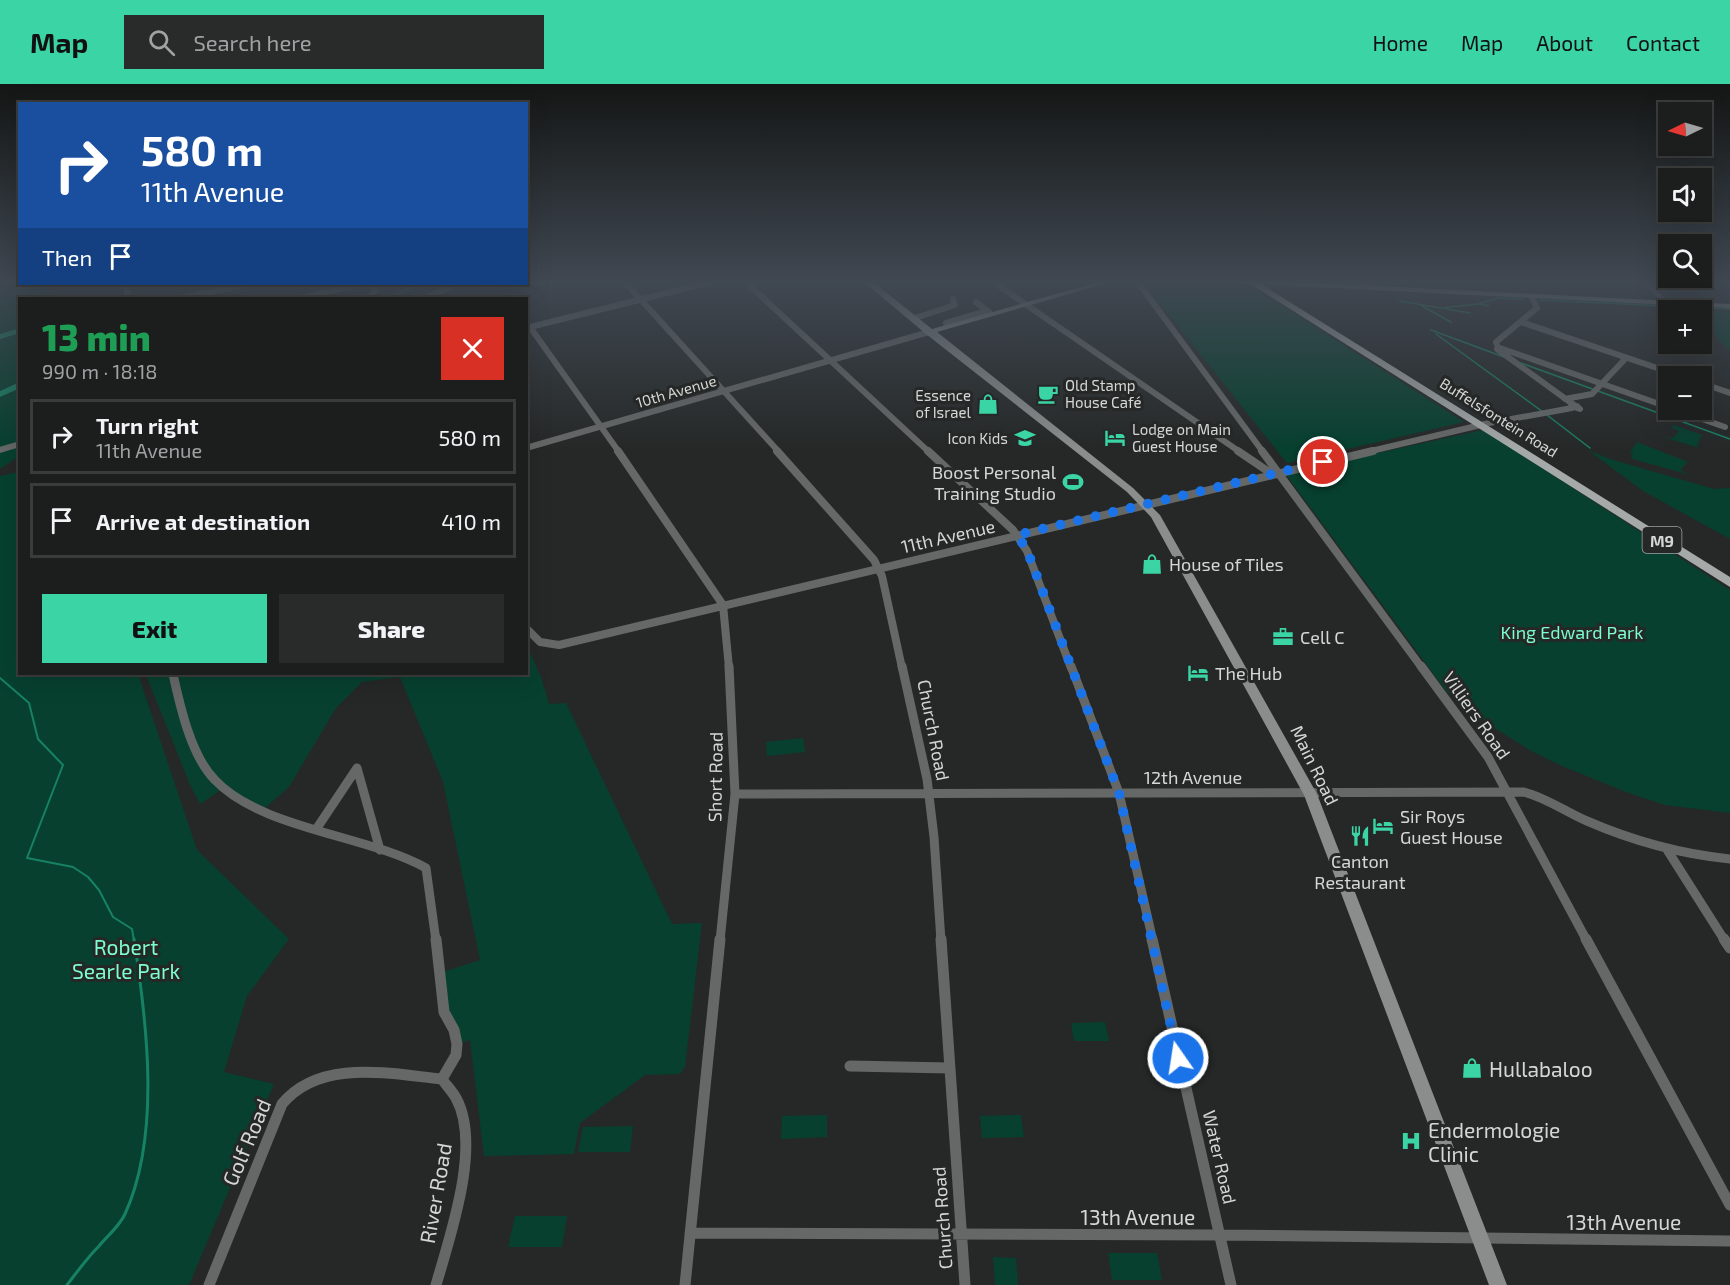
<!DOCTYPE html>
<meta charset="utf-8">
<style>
:root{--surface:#1c1e1d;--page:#292b2a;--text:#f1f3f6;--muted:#a0a2a4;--line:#3a3c3b;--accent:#3bd4a4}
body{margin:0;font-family:"Exo 2",sans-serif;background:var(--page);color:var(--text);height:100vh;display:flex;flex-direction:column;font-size:22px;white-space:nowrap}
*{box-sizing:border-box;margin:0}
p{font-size:20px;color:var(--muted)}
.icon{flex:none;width:33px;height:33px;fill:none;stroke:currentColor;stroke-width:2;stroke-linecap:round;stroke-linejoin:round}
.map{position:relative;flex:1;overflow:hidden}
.drawer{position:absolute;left:18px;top:213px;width:510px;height:378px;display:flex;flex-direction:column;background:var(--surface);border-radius:0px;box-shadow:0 6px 24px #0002,0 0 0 2px var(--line)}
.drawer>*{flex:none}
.hud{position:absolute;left:18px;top:18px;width:510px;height:183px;border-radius:0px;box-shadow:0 6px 24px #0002,0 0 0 2px var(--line);background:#1a4fa0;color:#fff;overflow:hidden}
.needle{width:39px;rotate:265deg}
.fabs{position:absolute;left:1658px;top:18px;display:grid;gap:12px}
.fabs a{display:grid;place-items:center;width:54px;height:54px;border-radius:0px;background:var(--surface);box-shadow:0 6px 24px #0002,0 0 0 2px var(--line);font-size:30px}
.pin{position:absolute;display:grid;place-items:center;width:51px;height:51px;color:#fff;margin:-26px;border:3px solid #fff;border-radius:50%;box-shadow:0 2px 6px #0007}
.me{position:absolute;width:66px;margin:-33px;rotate:347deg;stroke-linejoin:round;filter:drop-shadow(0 0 4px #0008)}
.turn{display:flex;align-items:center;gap:21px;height:126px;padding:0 24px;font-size:27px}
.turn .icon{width:78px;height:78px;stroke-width:2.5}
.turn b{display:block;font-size:42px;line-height:51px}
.then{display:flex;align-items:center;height:57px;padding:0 24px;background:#0003;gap:12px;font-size:22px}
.round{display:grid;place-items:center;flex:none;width:63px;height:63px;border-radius:0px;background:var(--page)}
.overview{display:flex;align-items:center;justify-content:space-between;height:102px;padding:0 24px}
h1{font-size:36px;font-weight:800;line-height:45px;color:#1e9e55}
.action{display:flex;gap:12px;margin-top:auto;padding:12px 24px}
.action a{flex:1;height:69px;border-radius:0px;background:var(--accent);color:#111;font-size:24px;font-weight:800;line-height:69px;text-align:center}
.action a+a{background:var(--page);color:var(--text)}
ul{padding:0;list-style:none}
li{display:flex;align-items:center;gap:18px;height:75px;margin:0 12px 9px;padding:0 12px;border:3px solid var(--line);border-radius:0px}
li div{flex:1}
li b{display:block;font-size:22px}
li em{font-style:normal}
header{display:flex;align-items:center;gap:36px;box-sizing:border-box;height:84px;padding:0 30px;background:var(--accent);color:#111}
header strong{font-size:28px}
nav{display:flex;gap:33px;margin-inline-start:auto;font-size:21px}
.search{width:420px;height:54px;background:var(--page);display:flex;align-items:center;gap:15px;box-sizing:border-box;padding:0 21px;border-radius:0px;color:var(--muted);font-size:22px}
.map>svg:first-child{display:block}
.green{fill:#07402f}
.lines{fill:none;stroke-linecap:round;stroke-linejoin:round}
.stream-far2{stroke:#178263;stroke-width:1.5}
.stream-far1{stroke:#178263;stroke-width:2}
.stream{stroke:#178263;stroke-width:3}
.river{fill:#178263;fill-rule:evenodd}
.minor-far3{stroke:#666867;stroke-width:6}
.minor-far2{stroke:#666867;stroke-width:8}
.minor-far1{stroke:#666867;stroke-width:9}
.minor{stroke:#666867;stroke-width:11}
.tertiary{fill:#666867;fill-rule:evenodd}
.secondary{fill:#8a8d8c;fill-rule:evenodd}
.primary{fill:#a5a9a7;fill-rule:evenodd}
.route{stroke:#1a73e8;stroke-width:10;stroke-dasharray:0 18}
.labels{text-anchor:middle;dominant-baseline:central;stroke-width:6;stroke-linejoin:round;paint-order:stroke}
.far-poi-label{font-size:15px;fill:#d5d7d6;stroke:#252827;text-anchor:start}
.far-street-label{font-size:15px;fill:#d5d7d6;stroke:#252827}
.shield{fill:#252827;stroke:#a0a2a2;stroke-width:1.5}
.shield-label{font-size:16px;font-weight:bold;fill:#d5d7d6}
.poi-label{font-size:18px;fill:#d5d7d6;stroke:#252827;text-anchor:start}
.street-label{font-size:18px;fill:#d5d7d6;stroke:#252827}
.park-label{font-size:18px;fill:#7cfecf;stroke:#252827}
.near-park-label{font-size:21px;fill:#7cfecf;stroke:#252827}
.near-poi-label{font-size:21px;fill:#d5d7d6;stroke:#252827;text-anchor:start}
.near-street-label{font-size:21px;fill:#d5d7d6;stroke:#252827}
</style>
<header>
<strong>Map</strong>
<div class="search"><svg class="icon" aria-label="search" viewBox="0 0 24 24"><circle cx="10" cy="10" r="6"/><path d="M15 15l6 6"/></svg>Search here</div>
<nav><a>Home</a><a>Map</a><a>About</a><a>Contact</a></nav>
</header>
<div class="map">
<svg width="1730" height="1201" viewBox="0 0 1730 1201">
<rect width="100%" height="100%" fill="#252827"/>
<path class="green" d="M 0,197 L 38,200 L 36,201 L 64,214 L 20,214 L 19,372 L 0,385 Z
M 1142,197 L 1248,200 L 1464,338 L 1287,379 Z
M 1688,226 L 1730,228 L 1730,267 L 1701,238 L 1701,226 Z
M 1674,341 L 1702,351 L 1697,361 L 1699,364 L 1664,353 L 1673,354 L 1679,347 L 1671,344 Z
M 1483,346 L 1730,506 L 1730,729 L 1665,721 L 1626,708 L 1562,682 L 1531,667 L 1488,640 L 1447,608 L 1287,392 L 1291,388 Z
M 1637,358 L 1688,378 L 1680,386 L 1690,391 L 1633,375 L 1631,372 L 1633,370 L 1630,369 Z
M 1588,366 L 1610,375 L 1714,405 L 1730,404 L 1730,455 L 1643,407 Z
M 19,388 L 20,590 L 138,590 L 197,766 L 289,855 L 247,912 L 224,988 L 274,1000 L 189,1201 L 0,1201 L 0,392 Z
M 527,561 L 542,596 L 549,620 L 566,619 L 672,840 L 702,839 L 685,983 L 680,990 L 645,991 L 580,1039 L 574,1070 L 484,1072 L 470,956 L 457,960 L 440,889 L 480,876 L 443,698 L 400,593 L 362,598 L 336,624 L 289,703 L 264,725 L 224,704 L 200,720 L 191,703 L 147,593 L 159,590 L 526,590 Z
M 803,654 L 805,668 L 767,672 L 766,658 Z
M 1105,938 L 1109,957 L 1074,957 L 1071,939 Z
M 827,1031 L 827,1053 L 781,1055 L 782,1032 Z
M 1021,1031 L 1024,1053 L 982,1054 L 980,1032 Z
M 633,1042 L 630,1068 L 578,1068 L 583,1043 Z
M 515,1132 L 567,1132 L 562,1163 L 508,1163 Z
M 1108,1169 L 1157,1169 L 1162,1196 L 1112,1196 Z
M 993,1173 L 1016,1174 L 1018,1201 L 995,1201 Z"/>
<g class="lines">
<path class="stream-far2" d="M 388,214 L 420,200
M 1540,216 L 1730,225
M 1399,217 L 1441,224 L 1478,220 L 1498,214 L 1523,215
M 1480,220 L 1489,222
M 1422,222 L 1451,238
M 1446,225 L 1470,229
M 1431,246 L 1504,273
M 1436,250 L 1543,328
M 1521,279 L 1730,355
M 1547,331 L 1590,364"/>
<path class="stream-far1" d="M 0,594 L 29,619 L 38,655 L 63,681 L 27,774 L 73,783 L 88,793 L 99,806 L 113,833 L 132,845 L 134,857"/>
<path class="stream" d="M 67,1201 C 77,1188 87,1174 99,1162 C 107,1152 119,1143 125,1130 C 161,1051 147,939 134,855"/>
<path class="river" d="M 20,244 L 20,249 L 0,255 L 0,250 Z
M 20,298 L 20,304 L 0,313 L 0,307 Z"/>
<path class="minor-far3" d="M 624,197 L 779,368
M 745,197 L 929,368
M 992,197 L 1240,368
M 1137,197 L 1263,368
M 1358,197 L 1369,204
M 526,199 L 552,197
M 126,200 L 128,214
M 480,201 L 513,200
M 370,212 L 375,207 L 372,200
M 180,214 L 250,200
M 302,214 L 360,200
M 425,214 L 449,204
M 976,218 L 989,228
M 915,234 L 955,221 L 953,215
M 1521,238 L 1681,292
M 946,239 L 987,227
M 530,243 L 619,368
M 526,244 L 715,197
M 1497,261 L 1496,258 L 1537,224 L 1531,212
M 1500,264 L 1668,323
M 1497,265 L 1574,321
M 1701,299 L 1730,309
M 1565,315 L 1592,310 L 1626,274
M 1571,322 L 1577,322 L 1580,325 Z
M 1676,326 L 1725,343
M 526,364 L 929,248
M 0,366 L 20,360
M 1367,368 L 1489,339 L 1572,324"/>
<path class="minor-far2" d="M 618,367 L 723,521 L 729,584
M 777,367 L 874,476 L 882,492 L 902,584
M 928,367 L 1013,446 L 1027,467 L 1071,584
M 1238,367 L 1272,390
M 1262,367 L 1422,584
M 526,504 L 526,524
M 526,544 L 540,558 L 559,561 L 1373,367"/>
<path class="minor-far1" d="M 902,582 L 927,695 L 934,753 L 941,857
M 1071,582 L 1119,709 L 1153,857
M 1421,582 L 1488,673 L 1587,857
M 173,590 C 180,622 191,672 215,696 C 261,745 367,751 426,784 L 436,857
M 357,684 L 380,766
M 735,710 L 1524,708 C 1547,714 1566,728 1587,737 C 1633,757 1681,770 1730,775
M 317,744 L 357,684
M 1666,764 L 1725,857
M 720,857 L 735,710 L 729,582"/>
<path class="minor" d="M 436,855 L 444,928 L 454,946 L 457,960 L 456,971 L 442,995
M 941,855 L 965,1201
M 1152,855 L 1231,1201
M 1586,855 L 1730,1121
M 1724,855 L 1730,864
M 850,982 L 950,984
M 690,1149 L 1219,1151 L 1730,1157
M 209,1201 L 282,1020 C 320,974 390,990 442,995 C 446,1001 452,1007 456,1014 C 482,1061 450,1152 436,1201
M 685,1201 L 720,855"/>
<path class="tertiary" d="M 1641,197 L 1648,197 L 1667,217 L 1667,219 L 1663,219 Z"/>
<path class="secondary" d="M 863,197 L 872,197 L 932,245 L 1102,197 L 1114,197 L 937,248 L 1133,404 L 1160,431 L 1317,710 L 1507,1201 L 1489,1201 L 1304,711 L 1151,433 L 1127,408 L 926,250 Z
M 1233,197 L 1280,197 L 1730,220 L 1730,224 L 1237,199 Z"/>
<path class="primary" d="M 1246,197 L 1256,197 L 1730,493 L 1730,503 Z"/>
</g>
<linearGradient id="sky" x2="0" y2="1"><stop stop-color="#141615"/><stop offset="0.54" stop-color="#404852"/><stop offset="1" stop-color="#404852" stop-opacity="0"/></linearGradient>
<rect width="1730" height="365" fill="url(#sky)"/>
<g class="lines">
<path class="route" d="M 1178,974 L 1119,709 L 1027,466 L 1017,451 L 1323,378"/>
</g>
<defs>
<g id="cafe-bare" transform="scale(1.62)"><path d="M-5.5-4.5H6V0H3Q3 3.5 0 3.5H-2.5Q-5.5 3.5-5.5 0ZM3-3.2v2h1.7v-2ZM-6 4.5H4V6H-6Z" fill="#3bd4a4" stroke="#252827" stroke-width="2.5" paint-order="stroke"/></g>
<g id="shop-bare" transform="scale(1.62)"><path d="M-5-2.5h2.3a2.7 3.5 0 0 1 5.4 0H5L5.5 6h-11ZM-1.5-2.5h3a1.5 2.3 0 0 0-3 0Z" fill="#3bd4a4" stroke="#252827" stroke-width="2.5" paint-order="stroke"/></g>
<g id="school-bare" transform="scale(1.62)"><path d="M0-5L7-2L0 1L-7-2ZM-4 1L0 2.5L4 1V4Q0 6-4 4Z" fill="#3bd4a4" stroke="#252827" stroke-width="2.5" paint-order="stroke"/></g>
<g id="hotel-bare" transform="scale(1.62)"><path d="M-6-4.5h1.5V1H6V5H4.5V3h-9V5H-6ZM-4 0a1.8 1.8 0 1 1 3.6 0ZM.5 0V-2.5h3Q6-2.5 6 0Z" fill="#3bd4a4" stroke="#252827" stroke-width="2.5" paint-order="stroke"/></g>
<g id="stadium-bare" transform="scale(1.62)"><path d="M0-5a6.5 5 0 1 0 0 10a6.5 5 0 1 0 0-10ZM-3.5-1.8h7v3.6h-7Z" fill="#3bd4a4" stroke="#252827" stroke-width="2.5" paint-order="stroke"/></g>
<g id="office-bare" transform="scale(1.62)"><path d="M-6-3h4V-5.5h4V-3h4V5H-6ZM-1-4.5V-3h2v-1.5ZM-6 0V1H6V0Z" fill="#3bd4a4" stroke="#252827" stroke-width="2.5" paint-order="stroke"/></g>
<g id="restaurant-bare" transform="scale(1.62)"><path d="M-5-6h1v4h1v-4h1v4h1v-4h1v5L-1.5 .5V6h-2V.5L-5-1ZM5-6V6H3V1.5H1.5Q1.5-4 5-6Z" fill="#3bd4a4" stroke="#252827" stroke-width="2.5" paint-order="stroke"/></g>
<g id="hospital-bare" transform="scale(1.62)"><path d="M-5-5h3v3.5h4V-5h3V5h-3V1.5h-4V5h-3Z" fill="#3bd4a4" stroke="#252827" stroke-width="2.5" paint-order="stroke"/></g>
</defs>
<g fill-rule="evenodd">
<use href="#cafe-bare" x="1048" y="310"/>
<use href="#shop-bare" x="988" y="320"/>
<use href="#school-bare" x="1025" y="354"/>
<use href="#hotel-bare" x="1115" y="354"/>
<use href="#stadium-bare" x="1073" y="398"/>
<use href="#shop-bare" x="1152" y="480"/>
<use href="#office-bare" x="1283" y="553"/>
<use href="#hotel-bare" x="1198" y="589"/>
<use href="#hotel-bare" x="1383" y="742"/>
<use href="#restaurant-bare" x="1360" y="752"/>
<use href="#shop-bare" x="1472" y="984"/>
<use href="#hospital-bare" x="1411" y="1057"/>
</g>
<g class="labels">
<g class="far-poi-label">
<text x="1065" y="301">Old Stamp<tspan x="1065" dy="17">House Café</tspan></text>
<text x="971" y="311" text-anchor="end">Essence<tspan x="971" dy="17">of Israel</tspan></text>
<text x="1132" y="345">Lodge on Main<tspan x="1132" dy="17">Guest House</tspan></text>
<text x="1008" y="354" text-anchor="end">Icon Kids</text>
</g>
<g class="far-street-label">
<text transform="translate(676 307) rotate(-16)">10th Avenue</text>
<text transform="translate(1499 333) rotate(32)">Buffelsfontein Road</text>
</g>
<rect class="shield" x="1642.5" y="443" width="39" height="26" rx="4.5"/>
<g class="shield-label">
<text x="1662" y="456">M9</text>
</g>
<g class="poi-label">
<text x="1056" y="388" text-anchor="end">Boost Personal<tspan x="1056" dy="21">Training Studio</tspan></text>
<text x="1169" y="480">House of Tiles</text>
<text x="1300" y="553">Cell C</text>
<text x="1215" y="589">The Hub</text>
<text x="1400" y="732">Sir Roys<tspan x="1400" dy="21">Guest House</tspan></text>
<text x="1360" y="777" text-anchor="middle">Canton<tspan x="1360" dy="21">Restaurant</tspan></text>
</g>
<g class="street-label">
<text transform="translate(948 452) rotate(-13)">11th Avenue</text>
<text transform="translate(1477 631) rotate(55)">Villiers Road</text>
<text transform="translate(934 646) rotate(79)">Church Road</text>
<text transform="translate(1315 681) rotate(64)">Main Road</text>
<text transform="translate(715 693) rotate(-89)">Short Road</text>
<text x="1193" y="693">12th Avenue</text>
<text transform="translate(1220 1073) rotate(77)">Water Road</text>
<text transform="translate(942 1134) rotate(-94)">Church Road</text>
</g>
<g class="park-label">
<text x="1572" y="548">King Edward Park</text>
</g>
<g class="near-park-label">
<text x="126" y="862">Robert<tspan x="126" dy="24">Searle Park</tspan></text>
</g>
<g class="near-poi-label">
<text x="1489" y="984">Hullabaloo</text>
<text x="1428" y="1045">Endermologie<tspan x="1428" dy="24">Clinic</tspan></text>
</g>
<g class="near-street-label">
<text transform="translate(246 1058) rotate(-67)">Golf Road</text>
<text transform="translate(435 1109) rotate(-80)">River Road</text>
<text x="1138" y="1132">13th Avenue</text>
<text x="1624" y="1137">13th Avenue</text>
</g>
</g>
</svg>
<div class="fabs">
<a><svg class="needle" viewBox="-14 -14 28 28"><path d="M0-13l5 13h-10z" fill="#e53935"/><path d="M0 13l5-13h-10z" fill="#a0a2a4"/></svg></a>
<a><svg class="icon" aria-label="sound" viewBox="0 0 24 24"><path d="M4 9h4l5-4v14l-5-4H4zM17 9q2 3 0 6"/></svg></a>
<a><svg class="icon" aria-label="search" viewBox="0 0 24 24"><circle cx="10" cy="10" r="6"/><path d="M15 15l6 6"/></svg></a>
<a>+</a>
<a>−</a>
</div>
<div class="pin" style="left:1323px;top:378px;background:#d93025"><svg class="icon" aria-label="arrive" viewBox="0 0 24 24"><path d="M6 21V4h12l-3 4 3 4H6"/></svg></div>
<svg class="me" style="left:1178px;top:974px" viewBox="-20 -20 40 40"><circle r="17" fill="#1a73e8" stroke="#fff" stroke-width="3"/><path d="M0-11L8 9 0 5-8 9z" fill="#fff"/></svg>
<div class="hud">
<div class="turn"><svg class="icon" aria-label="right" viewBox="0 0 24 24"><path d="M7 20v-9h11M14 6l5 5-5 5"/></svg><div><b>580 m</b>11th Avenue</div></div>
<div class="then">Then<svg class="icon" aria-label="arrive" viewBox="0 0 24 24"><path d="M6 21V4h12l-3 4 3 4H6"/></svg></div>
</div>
<section class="drawer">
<div class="overview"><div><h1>13 min</h1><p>990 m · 18:18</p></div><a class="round" style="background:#d93025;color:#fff"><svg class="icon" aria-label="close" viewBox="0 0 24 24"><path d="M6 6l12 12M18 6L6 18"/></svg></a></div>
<ul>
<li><svg class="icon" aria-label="right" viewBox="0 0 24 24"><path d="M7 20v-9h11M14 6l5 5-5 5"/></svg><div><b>Turn right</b><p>11th Avenue</p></div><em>580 m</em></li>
<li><svg class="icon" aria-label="arrive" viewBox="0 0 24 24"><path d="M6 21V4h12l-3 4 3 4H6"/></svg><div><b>Arrive at destination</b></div><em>410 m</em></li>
</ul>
<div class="action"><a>Exit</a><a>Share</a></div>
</section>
</div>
